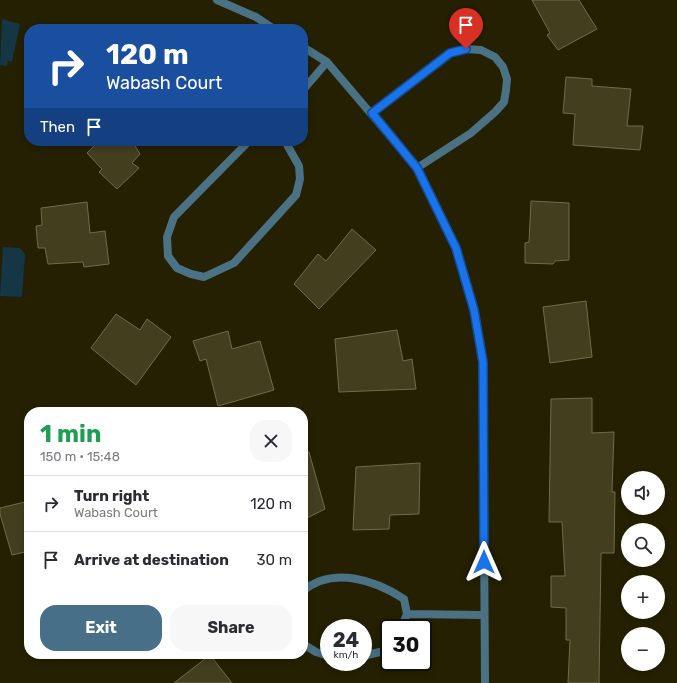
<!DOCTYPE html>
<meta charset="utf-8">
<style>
:root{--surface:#fff;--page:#f7f7f7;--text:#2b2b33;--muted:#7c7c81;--line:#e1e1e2;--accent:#477088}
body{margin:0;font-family:Rubik,sans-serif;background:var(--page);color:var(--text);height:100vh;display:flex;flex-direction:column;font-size:15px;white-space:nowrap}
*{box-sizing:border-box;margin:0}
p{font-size:13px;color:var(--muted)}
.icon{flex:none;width:22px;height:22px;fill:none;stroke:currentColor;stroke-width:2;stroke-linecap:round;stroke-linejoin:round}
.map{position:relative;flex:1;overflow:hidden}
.panel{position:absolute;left:24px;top:407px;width:284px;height:252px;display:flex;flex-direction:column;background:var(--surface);border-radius:16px;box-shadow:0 2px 6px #0003}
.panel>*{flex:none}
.guide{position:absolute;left:24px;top:24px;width:284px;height:122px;border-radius:16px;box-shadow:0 2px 6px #0003;background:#1a4fa0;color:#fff;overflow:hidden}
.buttons{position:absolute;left:621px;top:471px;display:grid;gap:8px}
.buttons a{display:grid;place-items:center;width:44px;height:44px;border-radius:50%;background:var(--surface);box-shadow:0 2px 6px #0003;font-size:20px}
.speed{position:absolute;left:320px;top:619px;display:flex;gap:8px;font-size:20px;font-weight:700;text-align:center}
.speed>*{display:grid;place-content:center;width:52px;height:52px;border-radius:50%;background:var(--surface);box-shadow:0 2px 6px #0003;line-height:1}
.speed small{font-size:10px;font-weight:400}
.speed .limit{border:2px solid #111;border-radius:6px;background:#fff;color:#111}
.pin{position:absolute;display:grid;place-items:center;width:34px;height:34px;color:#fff;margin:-41px -17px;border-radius:50% 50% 50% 0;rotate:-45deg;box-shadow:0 0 4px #0007}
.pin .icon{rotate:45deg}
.me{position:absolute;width:44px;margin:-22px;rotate:0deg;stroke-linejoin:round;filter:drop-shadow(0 0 3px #0008)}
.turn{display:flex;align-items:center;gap:14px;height:84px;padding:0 16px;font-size:18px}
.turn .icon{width:52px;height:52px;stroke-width:2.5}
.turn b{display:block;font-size:28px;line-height:34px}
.then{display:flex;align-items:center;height:38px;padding:0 16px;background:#0003;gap:8px;font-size:15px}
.round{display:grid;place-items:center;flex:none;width:42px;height:42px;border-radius:16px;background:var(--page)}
.overview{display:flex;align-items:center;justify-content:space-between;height:68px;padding:0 16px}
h1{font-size:24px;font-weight:700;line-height:30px;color:#1e9e55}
.action{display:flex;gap:8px;margin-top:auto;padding:8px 16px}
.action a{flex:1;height:46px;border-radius:16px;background:var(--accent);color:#fff;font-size:16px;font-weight:700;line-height:46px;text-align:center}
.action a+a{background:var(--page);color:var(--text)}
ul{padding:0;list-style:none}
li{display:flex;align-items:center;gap:12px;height:56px;padding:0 16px;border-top:1px solid var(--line)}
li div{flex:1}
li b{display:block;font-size:15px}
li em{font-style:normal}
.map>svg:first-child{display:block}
.water{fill:#153645}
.building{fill:#423e1e;stroke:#706c4b}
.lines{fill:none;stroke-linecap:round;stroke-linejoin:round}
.street{stroke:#4b7185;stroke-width:8}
.route-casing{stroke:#114b97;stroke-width:10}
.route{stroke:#1a73e8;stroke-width:7}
</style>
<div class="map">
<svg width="677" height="683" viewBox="0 0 677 683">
<rect width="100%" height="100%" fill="#242001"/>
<path class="water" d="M 2,19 L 20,24 L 12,62 L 8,61 L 7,66 L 0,65 Z
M 3,247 L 20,248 L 25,254 L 22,297 L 0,296 Z"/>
<path class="building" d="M 532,0 L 579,0 L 597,29 L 558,50 L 547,35 L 550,33 Z
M 566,77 L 592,79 L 592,86 L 631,89 L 627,126 L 643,126 L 640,150 L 573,145 L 575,114 L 563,113 Z
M 99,141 L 132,141 L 140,154 L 132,163 L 139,168 L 117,189 L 99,172 L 102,169 L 87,153 Z
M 531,201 L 569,203 L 569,260 L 555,261 L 553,264 L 525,263 L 525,243 L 529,242 Z
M 87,202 L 90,233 L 105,231 L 109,264 L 84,267 L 83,262 L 48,264 L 45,248 L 38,248 L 36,226 L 42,225 L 41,208 Z
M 352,229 L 376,250 L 319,309 L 294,284 L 318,254 L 326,261 Z
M 586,301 L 592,357 L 550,363 L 543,307 Z
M 116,314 L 140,330 L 147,319 L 171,337 L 136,385 L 91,348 Z
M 397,330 L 403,361 L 412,359 L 416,389 L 339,392 L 335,339 Z
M 228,331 L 232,349 L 260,341 L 274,390 L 218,406 L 206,359 L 200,361 L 193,341 Z
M 592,398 L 592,433 L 614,432 L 612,492 L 615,492 L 614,553 L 601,553 L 599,683 L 568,683 L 570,640 L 566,640 L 566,608 L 551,607 L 551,576 L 565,576 L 562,522 L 549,522 L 551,399 Z
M 309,452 L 325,509 L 303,520 L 303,453 Z
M 420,463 L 419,514 L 390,515 L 389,529 L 353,530 L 356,467 Z
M 29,501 L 29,551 L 12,555 L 0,514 L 0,508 Z
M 210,655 L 232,683 L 174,683 Z"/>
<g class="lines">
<path class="street" d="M 217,0 L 256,17 L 274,29
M 303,47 L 327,62 L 417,168 L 456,248 L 474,310 L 483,366 L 485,683
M 303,90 L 327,62
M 372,113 L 450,53 L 466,49 L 481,50 L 495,57 L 503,67 L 507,79 L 506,90 L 504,102 L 495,112 L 471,133 L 417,168
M 249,141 L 174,217 L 167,237 L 168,256 L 177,268 L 191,274 L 204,277 L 234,263 L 296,195 L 300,179 L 299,166 L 285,141
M 303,591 C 333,566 375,580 404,599 L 407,614 L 401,628
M 407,614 L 484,615
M 303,644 L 316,652 L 329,656
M 363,656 L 384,651 L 389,645"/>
</g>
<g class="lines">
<g class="route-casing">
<path id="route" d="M 466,49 L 450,53 L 372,113 L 417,168 L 456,248 L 474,310 L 483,362 L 484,562"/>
</g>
<use href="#route" class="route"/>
</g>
</svg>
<div class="buttons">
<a><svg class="icon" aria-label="sound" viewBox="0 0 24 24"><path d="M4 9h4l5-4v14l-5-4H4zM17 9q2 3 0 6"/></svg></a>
<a><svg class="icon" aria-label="search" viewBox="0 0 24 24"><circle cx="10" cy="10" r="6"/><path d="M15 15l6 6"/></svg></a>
<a>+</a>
<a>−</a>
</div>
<div class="speed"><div>24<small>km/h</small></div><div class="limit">30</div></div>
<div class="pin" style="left:466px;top:49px;background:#d93025"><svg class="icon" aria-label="arrive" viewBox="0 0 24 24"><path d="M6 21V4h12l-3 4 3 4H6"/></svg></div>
<svg class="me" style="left:484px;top:562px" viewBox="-20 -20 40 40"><path d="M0-17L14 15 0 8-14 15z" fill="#1a73e8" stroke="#fff" stroke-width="4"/></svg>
<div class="guide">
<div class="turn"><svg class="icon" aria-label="right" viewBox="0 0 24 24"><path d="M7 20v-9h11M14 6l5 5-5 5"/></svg><div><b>120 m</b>Wabash Court</div></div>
<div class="then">Then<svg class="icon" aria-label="arrive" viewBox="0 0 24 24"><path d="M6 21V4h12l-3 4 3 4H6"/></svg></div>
</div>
<section class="panel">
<div class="overview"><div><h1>1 min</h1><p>150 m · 15:48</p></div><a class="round"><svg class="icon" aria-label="close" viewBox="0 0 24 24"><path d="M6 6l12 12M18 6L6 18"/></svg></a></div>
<ul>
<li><svg class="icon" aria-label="right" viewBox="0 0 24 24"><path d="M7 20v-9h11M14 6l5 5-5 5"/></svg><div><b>Turn right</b><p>Wabash Court</p></div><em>120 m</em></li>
<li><svg class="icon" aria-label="arrive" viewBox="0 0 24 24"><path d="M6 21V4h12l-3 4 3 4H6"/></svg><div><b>Arrive at destination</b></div><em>30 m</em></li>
</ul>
<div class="action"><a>Exit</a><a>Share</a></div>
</section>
</div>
